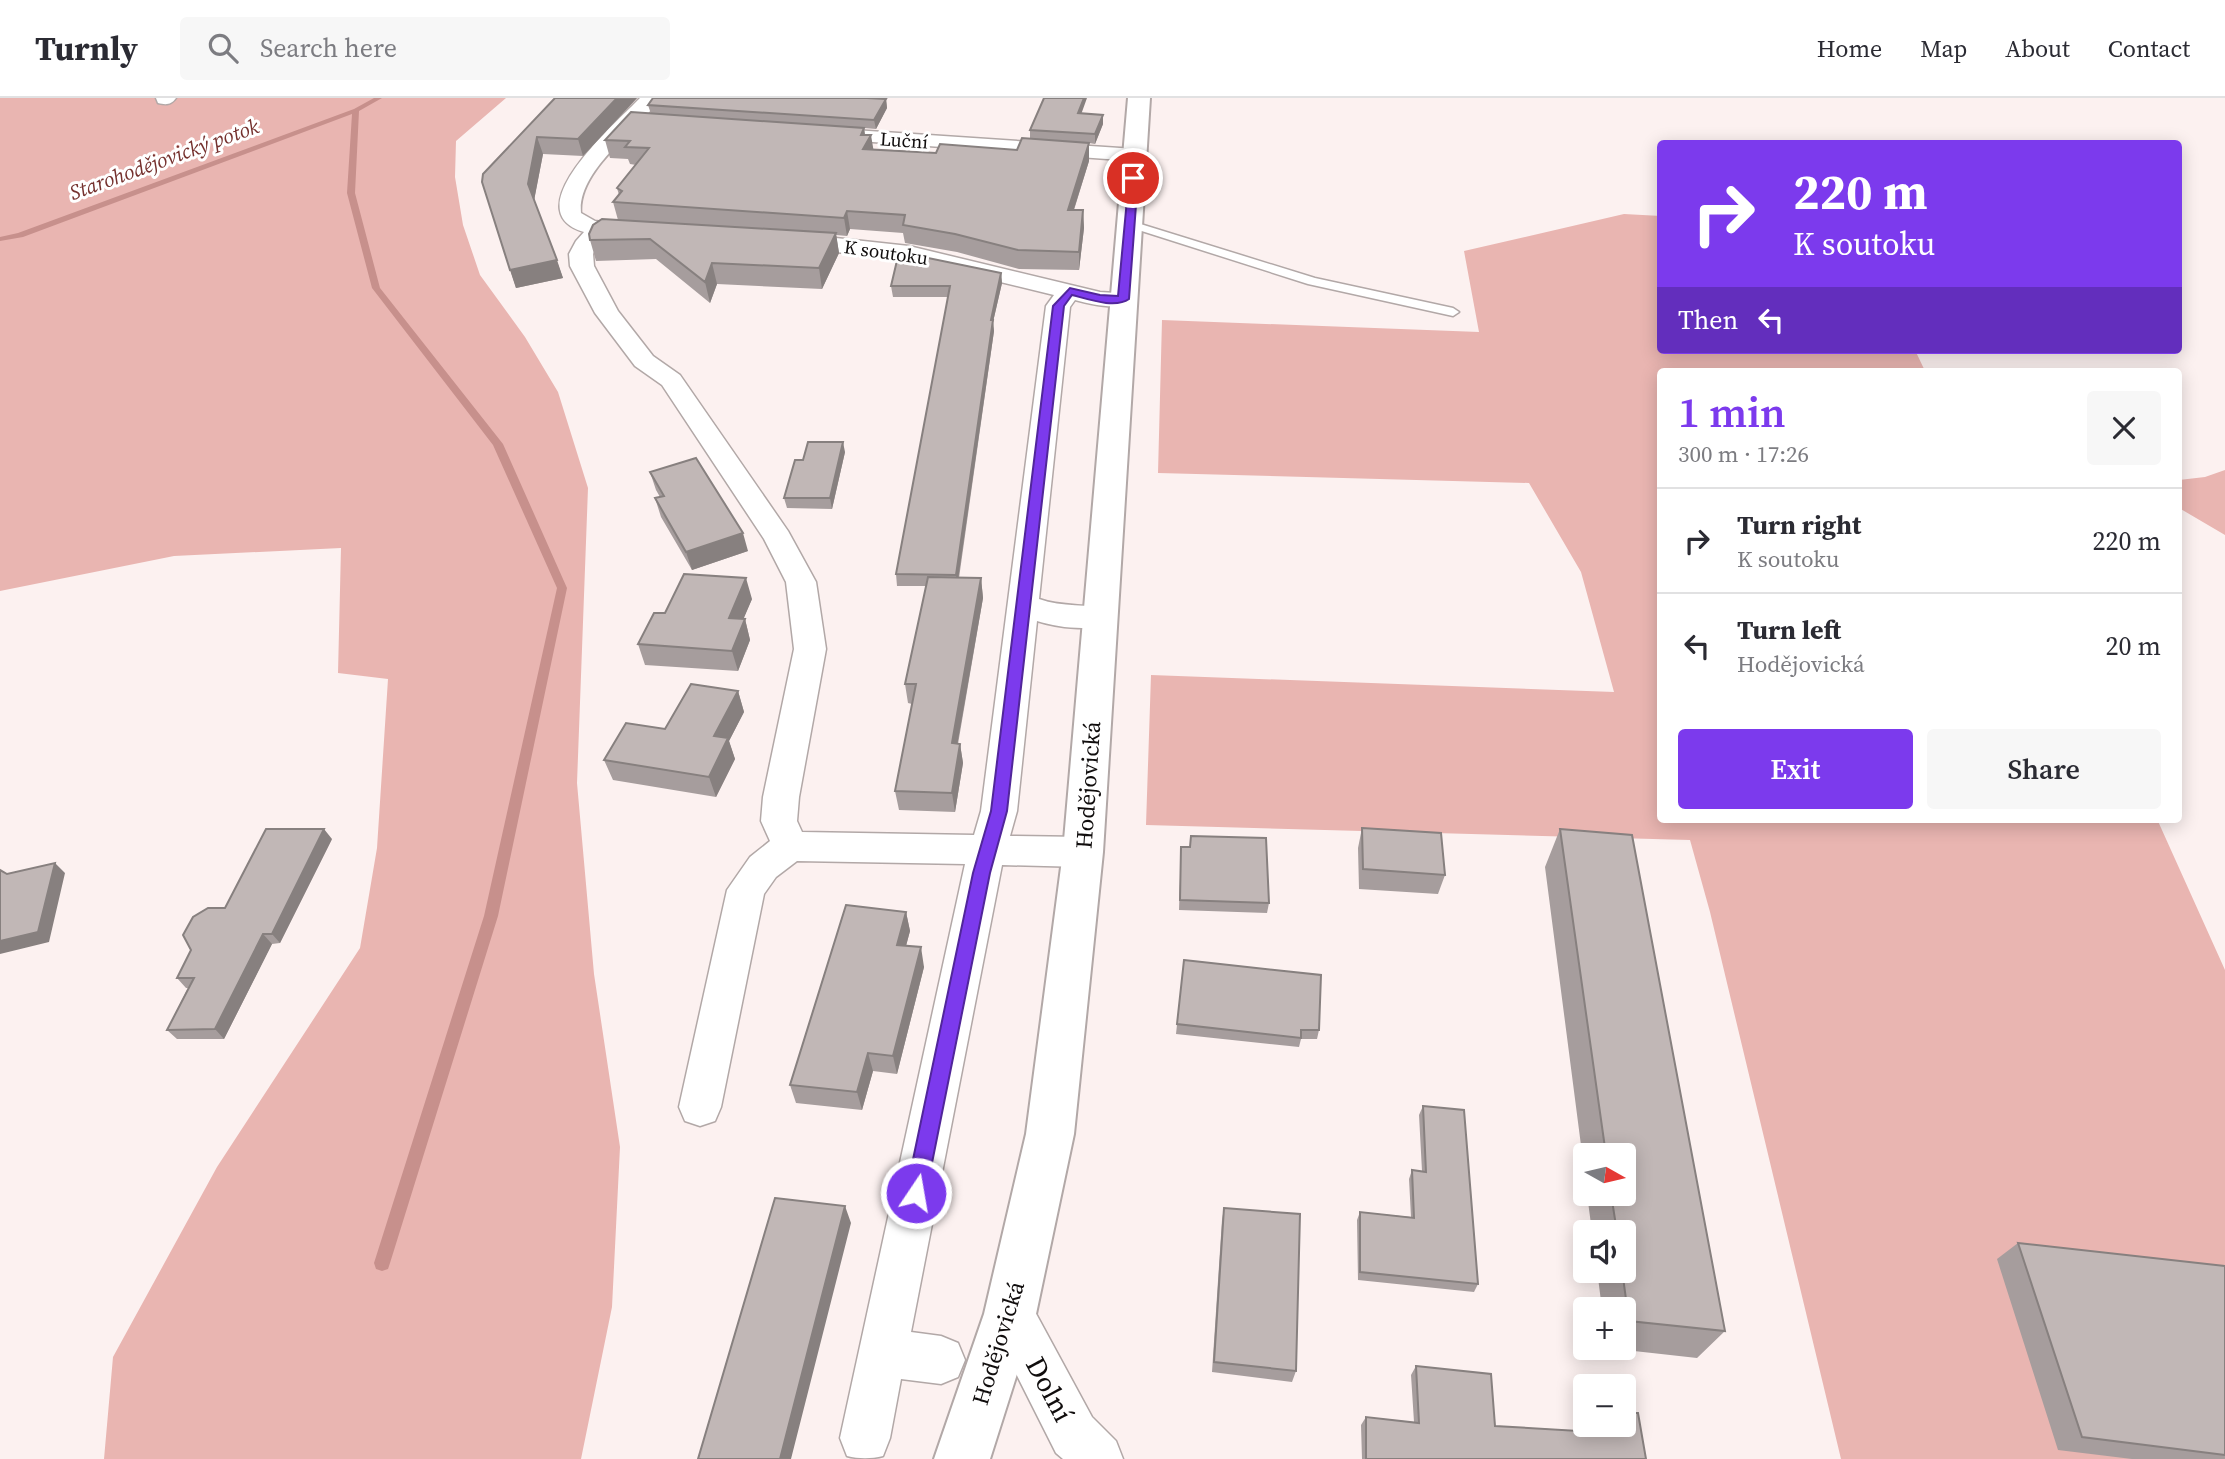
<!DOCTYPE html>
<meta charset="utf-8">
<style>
:root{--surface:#fff;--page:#f7f7f7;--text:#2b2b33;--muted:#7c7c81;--line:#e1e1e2;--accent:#7c3aed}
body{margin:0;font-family:"Source Serif 4",serif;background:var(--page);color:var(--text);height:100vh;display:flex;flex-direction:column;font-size:26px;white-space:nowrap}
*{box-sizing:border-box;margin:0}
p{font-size:23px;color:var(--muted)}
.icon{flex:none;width:38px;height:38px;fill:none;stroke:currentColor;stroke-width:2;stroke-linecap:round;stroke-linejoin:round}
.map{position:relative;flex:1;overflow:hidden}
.details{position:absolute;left:1657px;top:270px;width:525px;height:455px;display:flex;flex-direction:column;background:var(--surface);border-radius:7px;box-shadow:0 4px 18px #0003}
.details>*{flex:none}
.guide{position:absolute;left:1657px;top:42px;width:525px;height:214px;border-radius:7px;box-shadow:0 4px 18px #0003;background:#7c3aed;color:#fff;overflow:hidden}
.needle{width:46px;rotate:98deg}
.fabs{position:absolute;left:1573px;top:1045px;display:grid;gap:14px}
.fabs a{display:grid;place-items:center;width:63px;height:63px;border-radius:7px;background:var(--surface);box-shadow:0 4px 18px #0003;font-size:35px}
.pin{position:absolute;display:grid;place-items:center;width:60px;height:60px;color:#fff;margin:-30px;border:4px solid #fff;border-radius:50%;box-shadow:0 2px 7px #0007}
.me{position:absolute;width:77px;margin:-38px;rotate:12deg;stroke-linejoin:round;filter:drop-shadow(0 0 5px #0008)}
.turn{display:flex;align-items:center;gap:24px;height:147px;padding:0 21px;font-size:32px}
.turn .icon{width:91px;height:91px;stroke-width:2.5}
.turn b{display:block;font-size:49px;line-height:60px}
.then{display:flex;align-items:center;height:66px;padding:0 21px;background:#0003;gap:14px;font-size:26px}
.round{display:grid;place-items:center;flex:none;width:74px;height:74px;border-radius:7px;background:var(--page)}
.headline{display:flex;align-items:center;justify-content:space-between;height:119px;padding:0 21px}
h1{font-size:42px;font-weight:600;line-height:52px;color:var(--accent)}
.cta{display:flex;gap:14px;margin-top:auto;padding:14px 21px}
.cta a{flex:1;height:80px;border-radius:7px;background:var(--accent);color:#fff;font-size:28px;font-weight:600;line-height:80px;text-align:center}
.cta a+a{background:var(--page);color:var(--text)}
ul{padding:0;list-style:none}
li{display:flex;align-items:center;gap:21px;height:105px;padding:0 21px;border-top:2px solid var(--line)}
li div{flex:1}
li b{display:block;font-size:26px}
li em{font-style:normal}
header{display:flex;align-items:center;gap:42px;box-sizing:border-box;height:98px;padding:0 35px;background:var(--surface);border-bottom:2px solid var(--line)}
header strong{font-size:33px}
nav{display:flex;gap:38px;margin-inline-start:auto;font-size:24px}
.search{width:490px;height:63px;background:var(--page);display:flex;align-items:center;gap:18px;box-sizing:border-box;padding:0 24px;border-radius:7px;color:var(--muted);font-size:26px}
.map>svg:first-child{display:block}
.green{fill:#e9b5b1}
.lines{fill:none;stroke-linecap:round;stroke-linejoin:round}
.stream{fill:#c7908c;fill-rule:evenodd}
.lane-casing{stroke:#b2a8a7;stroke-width:3}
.street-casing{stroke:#b2a8a7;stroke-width:3}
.secondary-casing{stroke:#b2a8a7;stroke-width:4}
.lane{fill:#fff;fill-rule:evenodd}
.street{fill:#fff;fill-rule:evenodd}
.secondary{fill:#fff;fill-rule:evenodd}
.wall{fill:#a69d9d}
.shaded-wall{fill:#87807f}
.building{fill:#c1b7b6;stroke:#87807f;stroke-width:2}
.route{fill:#7c3aed;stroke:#51269a;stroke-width:2}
.labels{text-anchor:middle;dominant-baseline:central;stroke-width:6;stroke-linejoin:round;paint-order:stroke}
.far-street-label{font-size:19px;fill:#100d0d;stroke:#fff}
.far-water-label{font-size:21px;font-style:italic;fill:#75312e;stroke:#fff}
.street-label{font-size:23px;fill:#100d0d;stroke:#fff}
.near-street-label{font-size:28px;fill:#100d0d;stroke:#fff}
</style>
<header>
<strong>Turnly</strong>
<div class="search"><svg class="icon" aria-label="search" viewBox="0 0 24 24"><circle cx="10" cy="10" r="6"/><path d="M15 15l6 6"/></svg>Search here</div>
<nav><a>Home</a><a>Map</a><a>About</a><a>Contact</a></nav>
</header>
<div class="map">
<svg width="2225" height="1361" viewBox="0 0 2225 1361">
<rect width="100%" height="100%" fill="#fcf1f0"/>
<path class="green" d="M 0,0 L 506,0 L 456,43 L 455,79 L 463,127 L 480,177 L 525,239 L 558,294 L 588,390 L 577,685 L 594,876 L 620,1049 L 612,1209 L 581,1361 L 104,1361 L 113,1259 L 217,1069 L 360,850 L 377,750 L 388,581 L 338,575 L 341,450 L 174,458 L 0,493 Z
M 1624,116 L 1661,118 L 1661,252 L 1915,252 L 1925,273 L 1661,273 L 1661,721 L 2157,721 L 2225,872 L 2225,1361 L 1841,1361 L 1710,814 L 1690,742 L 1146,727 L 1151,577 L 1614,594 L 1581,474 L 1529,385 L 1158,375 L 1162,222 L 1479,234 L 1464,153 Z
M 2225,372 L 2225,437 L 2179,410 L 2179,382 L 2205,379 Z"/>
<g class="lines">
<path class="stream" d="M 374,0 L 382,0 L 359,13 L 355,95 L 380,190 L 503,346 L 567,490 L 498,818 L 390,1165 L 388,1171 L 382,1173 L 376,1171 L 374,1165 L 484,818 L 557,490 L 493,347 L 372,190 L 347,95 L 352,16 L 23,139 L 0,143 L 0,139 L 18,135 L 354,11 Z"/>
<g class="lane-casing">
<path id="lane" d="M 1126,124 L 1134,124 L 1315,180 L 1453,210 L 1459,214 L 1453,218 L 1308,186 L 1126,128 Z"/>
</g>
<g class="street-casing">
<path id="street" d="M 156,0 L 176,0 C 171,7 166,7 158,5 Z
M 640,0 L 661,0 C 638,32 577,72 581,115 L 595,123 L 627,127 L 630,132 L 627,137 L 607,138 L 597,146 L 593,156 L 594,168 L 618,213 L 653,258 L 680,277 L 788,433 L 816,484 L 826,551 L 799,699 L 797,723 L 802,734 L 974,737 L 981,713 L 1046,208 L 1054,197 L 909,162 L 790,149 L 782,147 L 779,142 L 782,137 L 790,135 L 909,148 L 1100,194 L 1132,196 L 1135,201 L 1132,206 C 1112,211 1094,207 1075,202 L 1070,209 L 1039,501 C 1063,510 1087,505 1111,512 L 1116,519 L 1111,526 C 1089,533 1059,530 1037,523 L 1017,713 L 1010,738 L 1083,739 L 1096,744 L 1101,754 L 1096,764 L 1083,769 L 1002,767 L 911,1234 L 941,1238 L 958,1245 L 965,1262 L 958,1279 L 941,1286 L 901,1281 L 890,1340 L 883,1358 C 871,1361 859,1361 847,1358 L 840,1340 L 965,766 L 797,763 L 776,779 L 764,796 L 721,1009 L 715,1023 L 700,1028 L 685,1023 L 679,1009 L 727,792 L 750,759 L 770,743 L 761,723 L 763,699 L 794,551 L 786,484 L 764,441 L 662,287 L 635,268 L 595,215 L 570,168 L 569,156 L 576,143 L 584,134 C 513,113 617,24 640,0 Z
M 824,30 L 1135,51 L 1142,53 L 1145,57 L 1142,61 L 1135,63 L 817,40 L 814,36 L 817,32 Z
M 1010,1192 L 1027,1199 L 1092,1319 L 1116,1343 L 1123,1361 L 1063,1361 L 1056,1355 L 986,1216 L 993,1199 Z"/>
</g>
<g class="secondary-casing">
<path id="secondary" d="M 1128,0 L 1150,0 L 1103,754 L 1074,1036 L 1036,1216 L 990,1361 L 934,1361 L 984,1216 L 1026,1036 L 1063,754 Z"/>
</g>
<use href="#lane" class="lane"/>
<use href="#street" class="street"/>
<use href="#secondary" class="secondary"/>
</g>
<path class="wall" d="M 555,0 L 637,0 L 583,58 L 543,56 L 534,102 L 563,180 L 516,190 L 482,84 Z
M 886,1 L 887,10 L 876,31 L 864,30 L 865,37 L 873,51 L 936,55 L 1017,52 L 1030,41 L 1030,32 L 1081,16 L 1103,17 L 1103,26 L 1095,46 L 1089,45 L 1089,63 L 1074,112 L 1083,112 L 1084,130 L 1079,172 L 1019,171 L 957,154 L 905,145 L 903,135 L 850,131 L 847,138 L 836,137 L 839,155 L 822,191 L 717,186 L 710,205 L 656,161 L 596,163 L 590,142 L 618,122 L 613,104 L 619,97 L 617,90 L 636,67 L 630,66 L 628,61 L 610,60 L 605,42 L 651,16 L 648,7 Z
M 1001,175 L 1002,185 L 993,224 L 994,233 L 959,480 L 981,480 L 983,500 L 958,646 L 960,646 L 963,665 L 955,714 L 899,712 L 895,693 L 912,606 L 908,605 L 905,586 L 926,488 L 897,488 L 896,476 L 948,199 L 893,199 L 891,188 Z
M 845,354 L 832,411 L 787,410 L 784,400 L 803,362 Z
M 650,374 L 748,453 L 692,472 L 661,419 L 655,400 L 660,399 L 656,392 Z
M 752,501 L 743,521 L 745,521 L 750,542 L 738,573 L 645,567 L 638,546 L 665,515 Z
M 738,593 L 744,614 L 729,643 L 735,661 L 716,699 L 613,682 L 604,662 Z
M 1362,730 L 1445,777 L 1438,796 L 1359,791 L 1358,750 Z
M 1560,731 L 1725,1233 L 1697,1260 L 1607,1250 L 1624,1250 L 1624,1211 L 1602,1211 L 1597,1172 L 1624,1172 L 1624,1134 L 1592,1134 L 1587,1096 L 1624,1096 L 1624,1057 L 1586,1057 L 1586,1086 L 1545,769 Z
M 332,741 L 280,845 L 272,846 L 224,941 L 177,941 L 167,932 L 188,890 L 186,890 L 177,880 Z
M 1181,749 L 1269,805 L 1267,815 L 1179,812 Z
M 906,814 L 910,833 L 906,848 L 924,869 L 897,976 L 873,973 L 862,1012 L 796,1005 L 790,987 Z
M 1184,862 L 1319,932 L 1317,941 L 1301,941 L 1299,949 L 1176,936 Z
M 1423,1008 L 1478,1186 L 1474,1194 L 1358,1182 L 1357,1122 L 1360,1114 L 1411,1119 L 1409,1081 L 1412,1072 L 1422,1073 L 1419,1017 Z
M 1224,1110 L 1296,1273 L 1292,1284 L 1212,1274 L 1222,1122 Z
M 2018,1145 L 2225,1168 L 2225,1361 L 2132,1361 L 2058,1352 L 1997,1161 Z
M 1416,1268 L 1495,1328 L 1585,1333 L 1584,1322 L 1586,1320 L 1586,1326 L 1624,1326 L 1646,1361 L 1362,1361 L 1361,1327 L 1366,1319 L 1414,1324 L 1411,1277 Z"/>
<path class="shaded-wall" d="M 617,0 L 637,0 L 583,58 L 578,41 Z
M 1084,0 L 1087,0 L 1078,25 L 1078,15 Z
M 886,1 L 887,10 L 876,31 L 874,22 Z
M 1103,17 L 1103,26 L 1095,46 L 1095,36 Z
M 864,30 L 866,45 L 871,37 L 874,55 L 865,68 L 861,37 Z
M 537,39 L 543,56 L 534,103 L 528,86 Z
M 1089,45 L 1089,63 L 1068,130 L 1068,112 Z
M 1083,112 L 1084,130 L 1079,172 L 1079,154 Z
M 847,113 L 850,131 L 847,138 L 844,120 Z
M 836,135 L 839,155 L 822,191 L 819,170 Z
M 557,162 L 563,180 L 516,190 L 510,172 Z
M 712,165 L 717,186 L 710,205 L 705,184 Z
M 1001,175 L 1002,185 L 993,224 L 994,233 L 957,489 L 956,477 L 991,222 Z
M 843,344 L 845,354 L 832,411 L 830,400 Z
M 743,435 L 748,453 L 692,472 L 686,454 Z
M 746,480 L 752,501 L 735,541 L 729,520 Z
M 981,480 L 983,500 L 954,665 L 952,645 Z
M 745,521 L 750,542 L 738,573 L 732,553 Z
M 738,593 L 744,614 L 729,643 L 735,661 L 716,699 L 709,679 L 714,638 Z
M 960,646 L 963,665 L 955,714 L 952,695 Z
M 324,731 L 332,741 L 280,845 L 272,836 Z
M 55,765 L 65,775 L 49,844 L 0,856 L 0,843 Z
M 906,814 L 910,833 L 901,866 L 897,847 Z
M 263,836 L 272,846 L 224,941 L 215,931 Z
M 921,849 L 924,869 L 897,976 L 893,958 Z
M 868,955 L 873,973 L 862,1012 L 857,994 Z
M 845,1108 L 851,1125 L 791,1361 L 780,1361 Z"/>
<path class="building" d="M 555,0 L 617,0 L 578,41 L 537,39 L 528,86 L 557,162 L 510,172 L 482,84 L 483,76 Z
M 653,0 L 867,0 L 886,1 L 874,22 L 648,7 Z
M 1044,0 L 1084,0 L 1078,15 L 1103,17 L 1095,36 L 1030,32 Z
M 631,14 L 864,30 L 861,37 L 871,37 L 863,51 L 936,55 L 940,46 L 1017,52 L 1022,40 L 1089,45 L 1068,112 L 1083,112 L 1079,154 L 1018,152 L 955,136 L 903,127 L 905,117 L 847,113 L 844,120 L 613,104 L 622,93 L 617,90 L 649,50 L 625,49 L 630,43 L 605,42 Z
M 602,121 L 836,135 L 819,170 L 712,165 L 705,184 L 650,141 L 590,142 L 589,136 L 593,127 Z
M 899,154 L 1001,175 L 991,222 L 993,222 L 956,477 L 896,476 L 950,188 L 891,188 Z
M 808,344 L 843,344 L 830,400 L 784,400 L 795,362 L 803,362 Z
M 696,360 L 743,435 L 686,454 L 655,400 L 664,398 L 650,374 Z
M 684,476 L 746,480 L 729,520 L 745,521 L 732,553 L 638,546 L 654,515 L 665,515 Z
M 928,479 L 981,480 L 952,645 L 960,646 L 952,695 L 895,693 L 916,586 L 905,586 Z
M 691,586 L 738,593 L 714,638 L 728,640 L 709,679 L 604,662 L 626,625 L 665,631 Z
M 1362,730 L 1441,735 L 1445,777 L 1363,771 Z
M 266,731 L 324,731 L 272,836 L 263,836 L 215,931 L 167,932 L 194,880 L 177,880 L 191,852 L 183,837 L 193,819 L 208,810 L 225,810 Z
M 1560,731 L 1632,737 L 1725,1233 L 1629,1223 L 1622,1172 L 1624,1172 L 1624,1134 L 1617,1134 L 1611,1096 L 1624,1096 L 1624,1057 L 1606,1057 Z
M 1191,738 L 1266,740 L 1269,805 L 1180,802 L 1181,749 L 1190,749 Z
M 55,765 L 38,834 L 0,843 L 0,772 L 7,776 Z
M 846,807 L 906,814 L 897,847 L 921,849 L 893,958 L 868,955 L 857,994 L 790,987 Z
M 1184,862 L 1321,877 L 1319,932 L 1301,932 L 1301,940 L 1177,926 Z
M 1423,1008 L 1464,1012 L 1478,1186 L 1360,1174 L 1360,1114 L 1414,1120 L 1412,1072 L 1426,1074 Z
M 775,1100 L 845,1108 L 780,1361 L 698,1361 Z
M 1224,1110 L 1300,1116 L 1296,1273 L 1214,1264 Z
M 2018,1145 L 2225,1168 L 2225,1357 L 2082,1339 Z
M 1416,1268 L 1491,1276 L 1495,1328 L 1595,1334 L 1594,1326 L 1624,1326 L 1624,1315 L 1638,1315 L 1646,1361 L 1366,1361 L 1366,1319 L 1419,1325 Z"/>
<path class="route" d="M 1133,77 L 1138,80 L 1129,201 C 1115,211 1088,201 1072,197 L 1064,208 L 1007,713 L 990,775 L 926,1095 L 923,1102 L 916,1104 L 909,1102 L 906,1095 L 973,775 L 991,713 L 1053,208 L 1070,190 L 1100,197 L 1118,198 L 1129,80 Z"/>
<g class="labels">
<g class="far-street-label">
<text transform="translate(904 42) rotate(4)">Luční</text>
<text transform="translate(886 154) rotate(8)">K soutoku</text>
</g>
<g class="far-water-label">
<text transform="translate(164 61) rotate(-20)">Starohodějovický potok</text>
</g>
<g class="street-label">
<text transform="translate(1088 687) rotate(-86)">Hodějovická</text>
<text transform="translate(998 1245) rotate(-73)">Hodějovická</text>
</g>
<g class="near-street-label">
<text transform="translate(1050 1291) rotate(62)">Dolní</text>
</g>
</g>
</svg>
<div class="fabs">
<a><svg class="needle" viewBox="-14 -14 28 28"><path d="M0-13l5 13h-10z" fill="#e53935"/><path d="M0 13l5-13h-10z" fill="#7c7c81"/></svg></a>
<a><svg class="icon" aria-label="sound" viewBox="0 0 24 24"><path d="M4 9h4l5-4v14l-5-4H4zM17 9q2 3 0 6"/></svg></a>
<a>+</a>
<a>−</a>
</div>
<div class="pin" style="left:1133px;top:80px;background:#d93025"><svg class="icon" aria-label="arrive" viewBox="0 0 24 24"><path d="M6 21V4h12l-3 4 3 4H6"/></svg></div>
<svg class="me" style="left:916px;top:1095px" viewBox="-20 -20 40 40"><circle r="17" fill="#7c3aed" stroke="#fff" stroke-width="3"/><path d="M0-11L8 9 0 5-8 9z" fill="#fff"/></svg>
<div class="guide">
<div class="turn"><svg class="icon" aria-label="right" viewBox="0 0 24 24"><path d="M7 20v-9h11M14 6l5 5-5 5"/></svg><div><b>220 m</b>K soutoku</div></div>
<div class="then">Then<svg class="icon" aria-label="left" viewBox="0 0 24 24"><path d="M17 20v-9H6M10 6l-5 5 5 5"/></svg></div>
</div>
<section class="details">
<div class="headline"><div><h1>1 min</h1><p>300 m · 17:26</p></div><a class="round"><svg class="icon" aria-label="close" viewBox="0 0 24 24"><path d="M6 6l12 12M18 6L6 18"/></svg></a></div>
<ul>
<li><svg class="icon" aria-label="right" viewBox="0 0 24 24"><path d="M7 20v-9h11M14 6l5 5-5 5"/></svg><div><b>Turn right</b><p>K soutoku</p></div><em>220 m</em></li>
<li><svg class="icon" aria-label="left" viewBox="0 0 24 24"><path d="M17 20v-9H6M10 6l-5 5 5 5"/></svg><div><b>Turn left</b><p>Hodějovická</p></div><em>20 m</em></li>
</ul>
<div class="cta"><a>Exit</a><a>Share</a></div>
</section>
</div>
